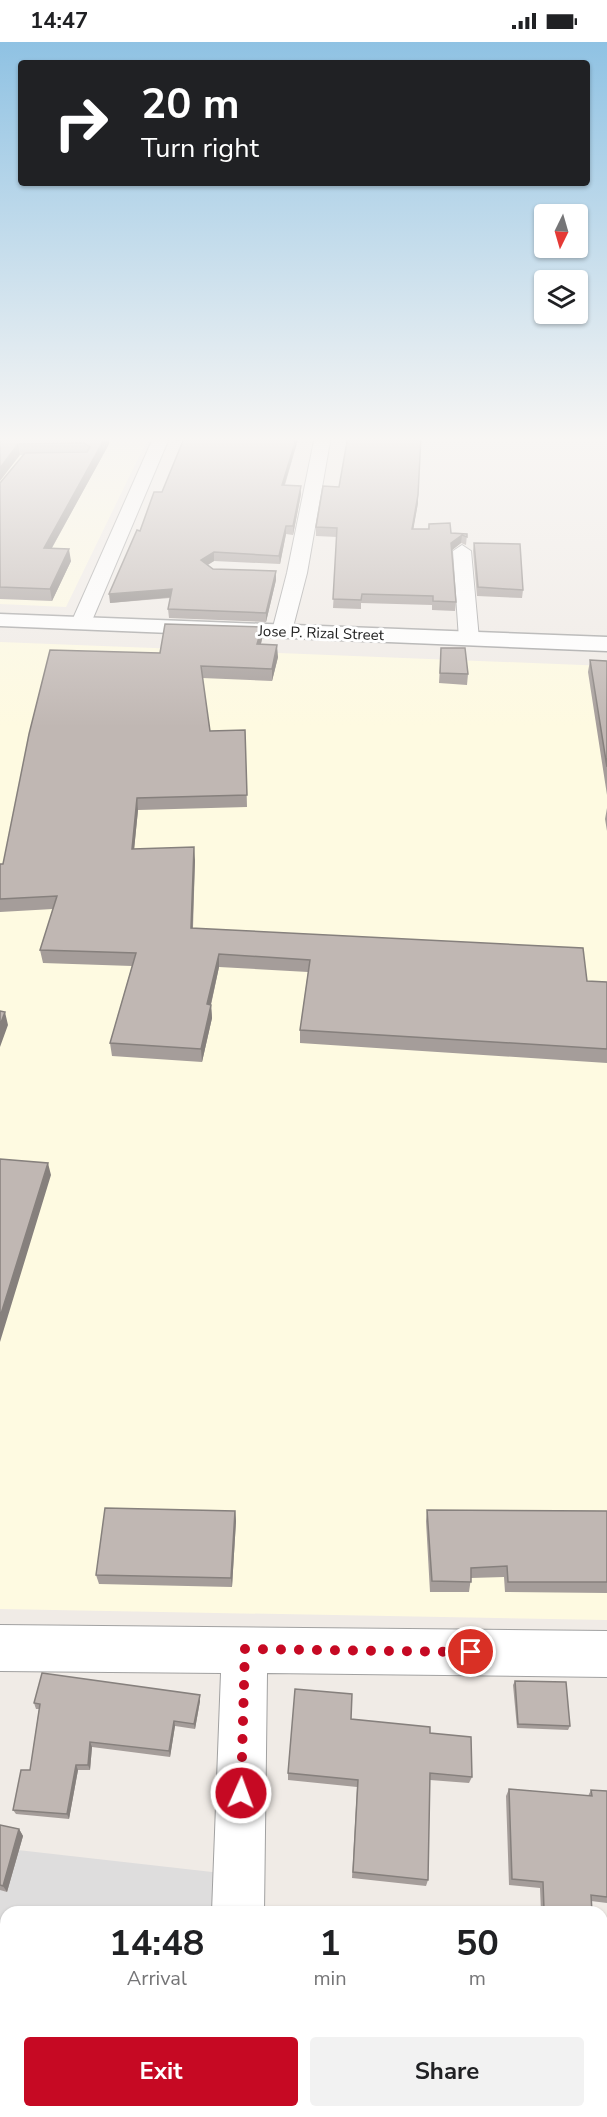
<!DOCTYPE html>
<style>
:root{--surface:#fff;--page:#f2f2f2;--text:#202124;--muted:#757577;--accent:#c60923}
body{margin:0;font-family:"Nunito Sans",sans-serif;background:var(--page);color:var(--text);height:100vh;display:flex;flex-direction:column;font-size:22px;white-space:nowrap}
*{box-sizing:border-box;margin:0}
p{font-size:20px;color:var(--muted)}
.icon{flex:none;width:33px;height:33px;fill:none;stroke:currentColor;stroke-width:2;stroke-linecap:round;stroke-linejoin:round}
.map{position:relative;flex:1;overflow:hidden}
.side{position:absolute;left:0px;top:1864px;width:608px;height:212px;display:flex;flex-direction:column;background:var(--surface);border-radius:18px 18px 0 0;box-shadow:0 2px 4px #0004}
.side>*{flex:none}
.banner{position:absolute;left:18px;top:18px;width:572px;height:126px;border-radius:6px;box-shadow:0 2px 4px #0004;background:#202124;color:#fff;overflow:hidden}
.needle{width:39px;rotate:185deg}
.controls{position:absolute;left:534px;top:162px;display:grid;gap:12px}
.controls a{display:grid;place-items:center;width:54px;height:54px;border-radius:6px;background:var(--surface);box-shadow:0 2px 4px #0004;font-size:30px}
.pin{position:absolute;display:grid;place-items:center;width:51px;height:51px;color:#fff;margin:-26px;border:3px solid #fff;border-radius:50%;box-shadow:0 2px 6px #0007}
.me{position:absolute;width:66px;margin:-33px;rotate:2deg;stroke-linejoin:round;filter:drop-shadow(0 0 4px #0008)}
.turn{display:flex;align-items:center;gap:21px;height:126px;padding:0 24px;font-size:27px}
.turn .icon{width:78px;height:78px;stroke-width:2.5}
.turn b{display:block;font-size:42px;line-height:51px}
.eta{display:flex;justify-content:space-evenly;align-items:center;height:102px;text-align:center}
.eta b{font-size:36px;font-weight:700;line-height:42px}
.cta{display:flex;gap:12px;margin-top:auto;padding:12px 24px}
.cta a{flex:1;height:69px;border-radius:6px;background:var(--accent);color:#fff;font-size:24px;font-weight:700;line-height:69px;text-align:center}
.cta a+a{background:var(--page);color:var(--text)}
.status{display:flex;justify-content:space-between;align-items:center;height:42px;padding:0 30px;background:var(--surface);direction:ltr}
.status svg{height:16px;fill:currentColor}
.map>svg:first-child{display:block}
.residential{fill:#dedddd}
.education{fill:#fefae1}
.lines{fill:none;stroke-linecap:round;stroke-linejoin:round}
.minor-casing{stroke:#a1a1a1;stroke-width:2}
.tertiary-casing{stroke:#a1a1a1;stroke-width:3}
.minor{fill:#fff;fill-rule:evenodd}
.tertiary{fill:#fff;fill-rule:evenodd}
.wall{fill:#a59d9a}
.shaded-wall{fill:#86807d}
.building{fill:#c0b7b3;stroke:#86807d;stroke-width:1.5}
.route{stroke:#c60923;stroke-width:10;stroke-dasharray:0 18}
.labels{text-anchor:middle;dominant-baseline:central;stroke-width:6;stroke-linejoin:round;paint-order:stroke}
.far-street-label{font-size:15px;fill:#202020;stroke:#fff}
</style>
<div class="status"><b>14:47</b><svg viewBox="0 0 49 12"><path d="M0 12V9h3v3zM5 12V6h3v6zM10 12V3h3v9zM15 12V0h3v12zM26 1h20v11H26zM47 4h2v5h-2z"/></svg></div>
<div class="map">
<svg width="607" height="2075" viewBox="0 0 607 2075">
<rect width="100%" height="100%" fill="#f0ebe6"/>
<path class="residential" d="M 0,1806 L 221,1831 L 219,1870 L 6,1870 L 6,2070 L 208,2070 L 207,2075 L 0,2075 Z"/>
<path class="education" d="M 0,394 L 148,396 L 66,565 L 0,562 Z
M 0,600 L 607,624 L 607,1578 L 0,1567 Z"/>
<g class="lines">
<g class="minor-casing">
<path id="minor" d="M 154,394 L 170,394 L 91,581 L 88,585 L 74,585 L 71,581 Z
M 315,394 L 331,394 L 307,531 L 292,589 L 289,593 L 275,593 L 272,589 L 287,531 Z
M 462,503 L 471,509 L 479,597 L 476,601 L 462,601 L 459,597 L 453,509 Z
M 0,1583 L 607,1589 L 607,1635 L 267,1631 L 264,1870 L 212,1870 L 221,1631 L 0,1629 Z
M 602,1920 L 607,1921 L 607,1975 L 602,1974 Z
M 202,2070 L 258,2070 L 258,2075 L 202,2075 Z"/>
</g>
<g class="tertiary-casing">
<path id="tertiary" d="M 0,572 L 607,595 L 607,609 L 0,584 Z"/>
</g>
<use href="#minor" class="minor"/>
<use href="#tertiary" class="tertiary"/>
</g>
<path class="wall" d="M 0,394 L 108,394 L 109,402 L 52,506 L 71,519 L 52,559 L 0,557 L 0,441 L 24,413 L 20,413 Z
M 174,394 L 299,394 L 285,443 L 301,444 L 301,452 L 293,493 L 286,492 L 280,522 L 214,519 L 208,523 L 213,527 L 276,538 L 266,580 L 169,576 L 168,567 L 170,556 L 110,561 L 140,489 L 162,450 L 183,399 L 175,399 Z
M 339,445 L 418,461 L 413,487 L 428,487 L 429,482 L 451,491 L 467,492 L 466,503 L 461,501 L 452,508 L 456,560 L 455,569 L 432,568 L 432,563 L 361,561 L 361,567 L 333,566 L 337,495 L 316,494 L 316,485 Z
M 474,501 L 523,548 L 522,556 L 477,554 L 473,509 Z
M 262,585 L 262,597 L 261,602 L 278,615 L 272,639 L 202,636 L 210,689 L 245,688 L 247,765 L 138,768 L 134,807 L 195,818 L 193,886 L 587,939 L 607,940 L 607,1021 L 300,1001 L 300,988 L 308,930 L 219,925 L 211,963 L 212,976 L 202,1020 L 112,1014 L 110,1001 L 132,924 L 43,921 L 40,908 L 53,867 L 0,870 L 0,822 L 3,822 L 160,611 Z
M 441,606 L 468,632 L 467,643 L 439,641 Z
M 590,618 L 607,619 L 607,753 L 588,630 Z
M 607,766 L 607,789 L 605,777 Z
M 427,1468 L 607,1469 L 607,1551 L 505,1550 L 504,1535 L 471,1536 L 469,1550 L 430,1550 L 426,1479 Z
M 235,1469 L 236,1479 L 232,1545 L 99,1542 L 96,1533 Z
M 515,1639 L 570,1684 L 568,1688 L 517,1686 L 513,1643 Z
M 200,1659 L 195,1687 L 175,1684 L 170,1715 L 92,1705 L 90,1728 L 78,1728 L 69,1777 L 16,1772 L 13,1768 L 30,1728 L 39,1667 L 36,1667 L 34,1661 Z
M 351,1677 L 430,1691 L 472,1735 L 469,1741 L 430,1738 L 428,1838 L 426,1844 L 352,1836 L 357,1745 L 288,1738 L 288,1731 Z
M 509,1747 L 588,1754 L 591,1748 L 607,1749 L 607,1861 L 591,1859 L 592,1870 L 541,1870 L 540,1846 L 509,1843 L 506,1754 Z
M 0,1783 L 19,1787 L 23,1794 L 7,1850 L 0,1848 Z
M 528,2070 L 602,2070 L 607,2075 L 528,2075 Z"/>
<path class="shaded-wall" d="M 106,394 L 108,394 L 109,402 L 45,518 L 44,506 Z
M 297,394 L 299,394 L 282,451 L 282,443 Z
M 18,402 L 20,413 L 0,439 L 0,426 Z
M 301,444 L 301,452 L 293,493 L 293,484 Z
M 418,453 L 418,461 L 412,495 L 412,487 Z
M 286,484 L 286,492 L 280,522 L 279,514 Z
M 462,493 L 461,501 L 451,509 L 451,501 Z
M 69,507 L 71,519 L 52,559 L 50,547 Z
M 214,510 L 214,519 L 202,526 L 201,518 Z
M 276,529 L 276,538 L 266,580 L 266,571 Z
M 172,547 L 173,555 L 110,561 L 109,552 Z
M 262,585 L 262,597 L 258,614 L 257,602 Z
M 277,603 L 278,615 L 272,639 L 272,627 Z
M 137,756 L 138,768 L 133,819 L 132,807 Z
M 194,805 L 195,818 L 192,899 L 191,886 Z
M 219,912 L 219,925 L 208,975 L 207,962 Z
M 211,963 L 212,976 L 202,1020 L 201,1007 Z
M 5,970 L 8,983 L 0,1005 L 0,983 Z
M 48,1121 L 51,1133 L 0,1300 L 0,1275 Z
M 235,1469 L 236,1479 L 232,1545 L 231,1536 Z
M 200,1653 L 200,1659 L 195,1687 L 194,1682 Z
M 174,1679 L 175,1684 L 170,1715 L 169,1709 Z
M 90,1700 L 92,1705 L 90,1728 L 88,1723 Z
M 76,1723 L 78,1728 L 69,1777 L 67,1772 Z
M 19,1787 L 23,1794 L 7,1850 L 3,1844 Z"/>
<path class="building" d="M 0,394 L 106,394 L 44,506 L 69,507 L 50,547 L 0,545 L 0,441 L 25,411 L 87,410 L 90,405 L 84,401 L 18,402 L 0,426 Z
M 185,394 L 297,394 L 282,443 L 301,444 L 293,484 L 286,484 L 279,514 L 214,510 L 201,518 L 213,527 L 276,529 L 266,571 L 168,567 L 172,547 L 109,552 L 137,488 L 140,489 L 154,450 L 162,450 Z
M 348,394 L 421,394 L 418,453 L 412,487 L 429,487 L 429,482 L 450,481 L 451,491 L 467,492 L 467,495 L 462,493 L 451,501 L 456,560 L 433,559 L 433,554 L 362,552 L 361,558 L 333,557 L 337,486 L 316,485 L 323,444 L 339,445 Z
M 474,501 L 520,502 L 523,548 L 478,545 Z
M 165,582 L 262,585 L 257,602 L 277,603 L 272,627 L 201,624 L 210,689 L 245,688 L 247,753 L 137,756 L 132,807 L 194,805 L 191,886 L 583,906 L 587,939 L 607,940 L 607,1007 L 300,988 L 310,918 L 219,912 L 207,962 L 211,963 L 201,1007 L 110,1001 L 136,911 L 40,908 L 57,854 L 0,857 L 0,822 L 3,822 L 29,692 L 50,608 L 160,611 Z
M 441,606 L 465,606 L 468,632 L 440,631 Z
M 590,618 L 607,619 L 607,725 Z
M 0,969 L 5,970 L 0,983 Z
M 0,1117 L 48,1121 L 0,1275 Z
M 105,1466 L 235,1469 L 231,1536 L 96,1533 Z
M 427,1468 L 607,1469 L 607,1540 L 508,1540 L 507,1524 L 471,1526 L 471,1540 L 432,1539 Z
M 42,1631 L 200,1653 L 194,1682 L 174,1679 L 169,1709 L 90,1700 L 88,1723 L 76,1723 L 67,1772 L 13,1768 L 21,1728 L 30,1728 L 40,1662 L 34,1661 Z
M 515,1639 L 566,1640 L 570,1684 L 518,1682 Z
M 295,1647 L 352,1652 L 351,1677 L 430,1685 L 430,1691 L 471,1695 L 472,1735 L 430,1731 L 428,1838 L 353,1830 L 358,1738 L 288,1731 Z
M 509,1747 L 592,1754 L 591,1748 L 607,1749 L 607,1855 L 591,1853 L 592,1870 L 544,1867 L 543,1840 L 512,1837 Z
M 0,1783 L 19,1787 L 3,1844 L 0,1843 Z
M 602,2057 L 607,2057 L 607,2075 L 532,2075 L 532,2070 L 602,2070 Z"/>
<linearGradient id="sky" x2="0" y2="1"><stop stop-color="#8fc2e3"/><stop offset="0.58" stop-color="#f8f6f4"/><stop offset="1" stop-color="#f8f6f4" stop-opacity="0"/></linearGradient>
<rect width="607" height="685" fill="url(#sky)"/>
<g class="lines">
<path class="route" d="M 241,1751 L 245,1607 L 471,1610"/>
</g>
<g class="labels">
<g class="far-street-label">
<text transform="translate(321 591) rotate(2)">Jose P. Rizal Street</text>
</g>
</g>
</svg>
<div class="controls">
<a><svg class="needle" viewBox="-14 -14 28 28"><path d="M0-13l5 13h-10z" fill="#e53935"/><path d="M0 13l5-13h-10z" fill="#757577"/></svg></a>
<a><svg class="icon" aria-label="layers" viewBox="0 0 24 24"><path d="M12 4l9 5-9 5-9-5zM3 14l9 5 9-5"/></svg></a>
</div>
<div class="pin" style="left:471px;top:1610px;background:#d93025"><svg class="icon" aria-label="arrive" viewBox="0 0 24 24"><path d="M6 21V4h12l-3 4 3 4H6"/></svg></div>
<svg class="me" style="left:241px;top:1751px" viewBox="-20 -20 40 40"><circle r="17" fill="#c60923" stroke="#fff" stroke-width="3"/><path d="M0-11L8 9 0 5-8 9z" fill="#fff"/></svg>
<div class="banner">
<div class="turn"><svg class="icon" aria-label="right" viewBox="0 0 24 24"><path d="M7 20v-9h11M14 6l5 5-5 5"/></svg><div><b>20 m</b>Turn right</div></div>
</div>
<section class="side">
<div class="eta">
<div><b>14:48</b><p>Arrival</p></div>
<div><b>1</b><p>min</p></div>
<div><b>50</b><p>m</p></div>
</div>
<div class="cta"><a>Exit</a><a>Share</a></div>
</section>
</div>
